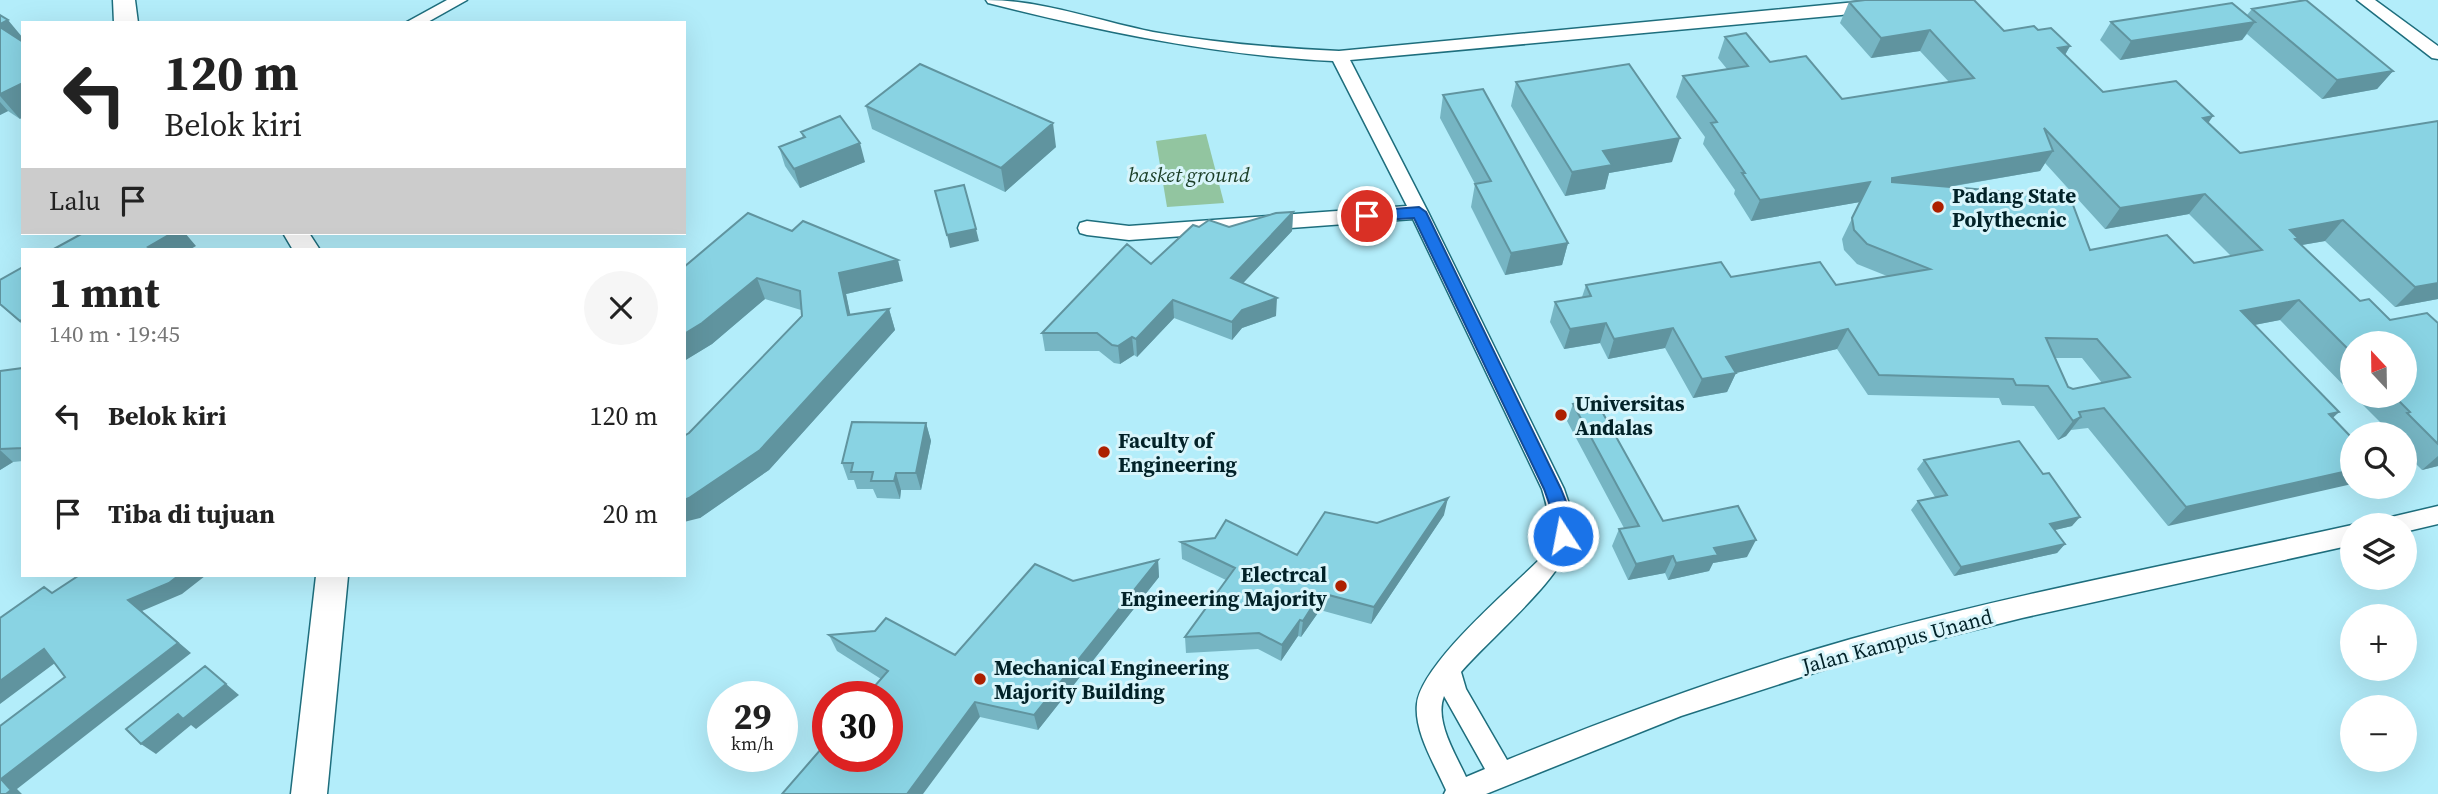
<!DOCTYPE html>
<html lang="id">
<meta charset="utf-8">
<style>
:root{--surface:#fff;--page:#f6f6f6;--text:#222;--muted:#767676}
body{margin:0;font-family:"Source Serif 4",serif;background:var(--page);color:var(--text);height:100vh;display:flex;flex-direction:column;font-size:26px;white-space:nowrap}
*{box-sizing:border-box;margin:0}
p{font-size:23px;color:var(--muted)}
.icon{flex:none;width:38px;height:38px;fill:none;stroke:currentColor;stroke-width:2;stroke-linecap:round;stroke-linejoin:round}
.map{position:relative;flex:1;overflow:hidden}
.sheet{position:absolute;left:21px;top:248px;width:665px;height:329px;display:flex;flex-direction:column;background:var(--surface);border-radius:0px;box-shadow:0 7px 28px #0002}
.sheet>*{flex:none}
.guide{position:absolute;left:21px;top:21px;width:665px;height:214px;border-radius:0px;box-shadow:0 7px 28px #0002;background:#fff;color:var(--text);overflow:hidden}
.needle{width:46px;rotate:338deg}
.tools{position:absolute;left:2340px;top:331px;display:grid;gap:14px}
.tools a{display:grid;place-items:center;width:77px;height:77px;border-radius:50%;background:var(--surface);box-shadow:0 7px 28px #0002;font-size:35px}
.speed{position:absolute;left:707px;top:681px;display:flex;gap:14px;font-size:35px;font-weight:700;text-align:center}
.speed>*{display:grid;place-content:center;width:91px;height:91px;border-radius:50%;background:var(--surface);box-shadow:0 7px 28px #0002;line-height:1}
.speed small{font-size:18px;font-weight:400}
.speed .limit{border:10px solid #d22;background:#fff;color:#111}
.pin{position:absolute;display:grid;place-items:center;width:60px;height:60px;color:#fff;margin:-30px;border:4px solid #fff;border-radius:50%;box-shadow:0 2px 7px #0007}
.me{position:absolute;width:77px;margin:-38px;rotate:349deg;stroke-linejoin:round;filter:drop-shadow(0 0 5px #0008)}
.turn{display:flex;align-items:center;gap:24px;height:147px;padding:0 28px;font-size:32px}
.turn .icon{width:91px;height:91px;stroke-width:2.5}
.turn b{display:block;font-size:49px;line-height:60px}
.then{display:flex;align-items:center;height:66px;padding:0 28px;background:#0003;gap:14px;font-size:26px}
.round{display:grid;place-items:center;flex:none;width:74px;height:74px;border-radius:37px;background:var(--page)}
.headline{display:flex;align-items:center;justify-content:space-between;height:119px;padding:0 28px}
h1{font-size:42px;font-weight:700;line-height:52px}
ul{padding:0;list-style:none}
li{display:flex;align-items:center;gap:21px;height:98px;padding:0 28px}
li div{flex:1}
li b{display:block;font-size:26px}
li em{font-style:normal}
.map>svg:first-child{display:block}
.green{fill:#92c5a0}
.lines{fill:none;stroke-linecap:round;stroke-linejoin:round}
.street-casing{stroke:#1e6e7d;stroke-width:3}
.secondary-casing{stroke:#1e6e7d;stroke-width:3}
.street{fill:#fff;fill-rule:evenodd}
.secondary{fill:#fff;fill-rule:evenodd}
.wall{fill:#76b5c3;fill-rule:evenodd}
.shaded-wall{fill:#60949f}
.building{fill:#89d3e3;stroke:#60949f;stroke-width:2;fill-rule:evenodd}
.route{fill:#1a73e8;stroke:#114b97;stroke-width:2}
.poi-dot{fill:#ad2000;stroke:#d8f5fb;stroke-width:2.5}
.labels{text-anchor:middle;dominant-baseline:central;stroke-width:6;stroke-linejoin:round;paint-order:stroke}
.park-label{font-size:21px;font-style:italic;fill:#1a3d26;stroke:#d8f5fb}
.poi-label{font-size:21px;font-weight:bold;fill:#022228;stroke:#d8f5fb;text-anchor:start}
.street-label{font-size:21px;fill:#022228;stroke:#d8f5fb}
</style>
<div class="map">
<svg width="2438" height="794" viewBox="0 0 2438 794">
<rect width="100%" height="100%" fill="#b3edfa"/>
<path class="green" d="M 1206,134 L 1224,203 L 1167,207 L 1156,141 Z"/>
<g class="lines">
<g class="street-casing">
<path id="street" d="M 447,0 L 467,0 L 426,23 L 405,23 Z
M 986,0 C 1043,0 1098,21 1153,32 C 1214,43 1277,48 1339,51 L 1877,0 L 1918,0 L 1910,5 L 1841,15 L 1350,60 L 1428,212 L 1564,489 C 1569,504 1576,520 1573,536 C 1566,576 1490,638 1461,672 L 1466,689 L 1507,760 C 1620,714 1734,672 1851,639 C 2016,593 2185,562 2352,525 L 2352,545 L 2022,618 L 1854,660 L 1681,716 L 1486,794 L 1444,794 L 1446,790 C 1435,765 1414,732 1417,704 C 1421,664 1510,589 1540,559 C 1555,535 1550,515 1542,489 L 1413,219 L 1129,240 L 1087,235 L 1080,233 L 1078,228 L 1080,223 L 1087,221 L 1129,226 L 1407,206 L 1333,61 C 1214,55 1104,32 988,3 ZM 1444,696 L 1485,769 L 1466,777 C 1456,755 1434,721 1444,696 Z
M 2357,0 L 2375,0 L 2438,46 L 2438,59 L 2432,58 Z
M 2438,506 L 2438,524 L 2404,532 L 2404,525 L 2384,525 L 2387,518 Z"/>
</g>
<g class="secondary-casing">
<path id="secondary" d="M 113,0 L 135,0 L 138,23 L 114,23 Z
M 283,233 L 309,233 L 320,250 L 293,250 Z
M 316,576 L 348,576 L 327,794 L 291,794 Z"/>
</g>
<use href="#street" class="street"/>
<use href="#secondary" class="secondary"/>
</g>
<path class="wall" d="M 1849,2 L 2004,31 L 2038,30 L 2070,46 L 2065,55 L 2103,92 L 2208,123 L 2240,153 L 2438,121 L 2438,299 L 2395,307 L 2325,241 L 2302,245 L 2360,301 L 2390,320 L 2438,323 L 2438,466 L 2422,470 L 2404,452 L 2404,434 L 2387,434 L 2386,432 L 2388,430 L 2354,396 L 2404,396 L 2352,343 L 2352,394 L 2280,320 L 2254,325 L 2339,412 L 2332,418 L 2168,526 L 2088,428 L 2071,430 L 2066,436 L 2058,440 L 2034,406 L 2002,405 L 1999,398 L 1868,395 L 1837,349 L 1736,373 L 1727,392 L 1693,398 L 1665,348 L 1608,359 L 1600,343 L 1564,349 L 1550,322 L 1555,302 L 1582,297 L 1586,285 L 1731,277 L 1836,285 L 1887,276 L 1857,264 L 1844,250 L 1842,239 L 1860,202 L 1751,221 L 1734,194 L 1735,190 L 1703,144 L 1705,137 L 1676,97 L 1683,76 L 1727,69 L 1718,58 L 1725,37 L 1842,99 L 1949,82 L 1920,51 L 1871,58 L 1840,23 ZM 2045,163 L 2105,229 L 2189,214 L 2231,256 L 2194,263 L 2090,250 L 1949,187 L 2040,171 ZM 2055,358 L 2082,358 L 2102,383 L 2073,389 L 2068,387 Z
M 2252,9 L 2393,71 L 2377,89 L 2322,99 L 2247,34 L 2242,40 L 2120,60 L 2100,40 L 2111,22 L 2247,15 Z
M 0,15 L 20,119 L 8,111 L 0,115 Z
M 1516,82 L 1672,162 L 1609,173 L 1605,189 L 1565,196 L 1511,106 Z
M 1443,95 L 1568,243 L 1562,265 L 1505,275 L 1471,207 L 1475,184 L 1440,118 Z
M 866,106 L 1056,147 L 1005,192 L 872,129 Z
M 801,132 L 865,162 L 800,188 L 785,166 L 779,147 L 803,138 Z
M 1293,212 L 1292,231 L 1243,283 L 1276,316 L 1242,328 L 1232,340 L 1174,318 L 1137,357 L 1134,355 L 1120,364 L 1114,363 L 1099,351 L 1045,351 L 1042,333 L 1151,264 L 1199,227 L 1229,227 Z
M 792,231 L 903,281 L 846,294 L 850,315 L 889,309 L 895,330 L 769,470 L 700,518 L 689,433 L 802,316 L 801,310 L 765,299 L 712,344 L 684,361 L 684,267 Z
M 23,267 L 23,325 L 0,305 L 0,280 Z
M 23,368 L 23,461 L 13,462 L 0,470 L 0,371 Z
M 1573,404 L 1663,521 L 1747,557 L 1713,563 L 1709,571 L 1668,580 L 1665,573 L 1628,580 L 1612,546 L 1619,529 L 1624,528 L 1567,421 Z
M 926,423 L 931,441 L 921,490 L 901,490 L 900,499 L 877,498 L 873,489 L 857,489 L 854,480 L 848,480 L 842,463 Z
M 1924,460 L 2072,526 L 2055,530 L 2065,544 L 2057,553 L 1954,576 L 1911,510 L 1918,501 L 1935,497 L 1917,469 Z
M 1444,515 L 1371,624 L 1320,610 L 1301,637 L 1298,636 L 1281,661 L 1258,649 L 1186,653 L 1185,637 L 1226,580 L 1182,559 L 1181,542 L 1215,538 L 1297,555 L 1377,523 Z
M 1158,560 L 1159,577 L 1038,730 L 980,717 L 881,679 L 837,651 L 829,635 L 955,655 L 1073,581 Z"/>
<path class="shaded-wall" d="M 8,20 L 23,38 L 23,46 L 0,29 L 0,24 Z
M 2255,22 L 2242,40 L 2120,60 L 2131,41 Z
M 1930,30 L 1920,51 L 1871,58 L 1881,38 Z
M 2070,46 L 2058,67 L 2058,48 Z
M 2393,71 L 2377,89 L 2322,99 L 2337,80 Z
M 23,83 L 23,117 L 20,119 L 0,96 L 0,94 Z
M 0,102 L 8,111 L 0,115 Z
M 2213,116 L 2199,137 L 2203,118 Z
M 1053,123 L 1056,147 L 1005,192 L 1001,168 Z
M 1680,138 L 1672,162 L 1609,173 L 1605,189 L 1565,196 L 1572,172 L 1603,151 Z
M 860,143 L 865,162 L 800,188 L 794,169 Z
M 2053,151 L 2040,171 L 1882,198 L 1892,178 Z
M 1870,182 L 1860,202 L 1751,221 L 1760,200 Z
M 2205,194 L 2189,214 L 2105,229 L 2120,208 Z
M 1293,212 L 1292,231 L 1231,296 L 1231,278 Z
M 2343,220 L 2325,241 L 2290,247 L 2290,230 Z
M 976,229 L 979,241 L 950,248 L 947,235 Z
M 172,233 L 185,233 L 196,246 L 189,250 L 151,250 L 148,247 Z
M 1568,243 L 1562,265 L 1505,275 L 1511,253 Z
M 898,260 L 903,281 L 846,294 L 855,336 L 848,315 L 839,273 Z
M 757,278 L 765,299 L 712,344 L 684,361 L 684,334 Z
M 2438,283 L 2438,299 L 2395,307 L 2415,287 Z
M 1277,298 L 1276,316 L 1242,328 L 1232,340 L 1232,322 L 1242,310 Z
M 1173,300 L 1174,318 L 1137,357 L 1136,339 Z
M 2299,300 L 2280,320 L 2223,331 L 2241,311 Z
M 889,309 L 895,330 L 769,470 L 700,518 L 684,522 L 684,500 Z
M 1606,323 L 1600,343 L 1564,349 L 1570,329 Z
M 1673,328 L 1665,348 L 1608,359 L 1614,339 Z
M 1848,329 L 1837,349 L 1736,373 L 1727,392 L 1693,398 L 1702,379 L 1726,357 Z
M 1132,337 L 1134,355 L 1120,364 L 1118,346 Z
M 2339,412 L 2319,431 L 2329,414 Z
M 2081,417 L 2066,436 L 2058,440 L 2073,421 Z
M 926,423 L 931,441 L 921,490 L 916,473 Z
M 0,450 L 13,462 L 0,470 Z
M 2438,456 L 2438,466 L 2422,470 Z
M 2352,470 L 2352,484 L 2168,526 L 2186,507 Z
M 896,473 L 901,490 L 900,499 L 894,481 Z
M 1448,498 L 1444,515 L 1371,624 L 1374,607 Z
M 2080,517 L 2072,526 L 2042,533 L 2050,524 Z
M 1756,540 L 1747,557 L 1713,563 L 1709,571 L 1668,580 L 1676,563 L 1714,548 Z
M 2065,544 L 2057,553 L 1954,576 L 1961,567 Z
M 1673,556 L 1665,573 L 1628,580 L 1636,564 Z
M 1158,560 L 1159,577 L 1038,730 L 1034,715 Z
M 178,576 L 205,576 L 182,594 L 142,611 L 191,653 L 17,789 L 22,794 L 6,794 L 1,779 L 128,600 Z
M 1321,593 L 1320,610 L 1301,637 L 1303,621 Z
M 1300,620 L 1298,636 L 1281,661 L 1282,645 Z
M 44,649 L 59,660 L 0,704 L 0,681 Z
M 205,666 L 239,695 L 196,729 L 191,725 L 156,754 L 141,744 Z
M 975,702 L 980,717 L 923,794 L 907,794 Z"/>
<path class="building" d="M 1865,0 L 1974,0 L 2004,31 L 2034,26 L 2038,30 L 2051,28 L 2070,46 L 2058,48 L 2103,92 L 2176,81 L 2213,116 L 2203,118 L 2240,153 L 2438,121 L 2438,283 L 2415,287 L 2343,220 L 2290,230 L 2298,238 L 2295,239 L 2360,301 L 2369,299 L 2390,320 L 2427,313 L 2438,323 L 2438,444 L 2407,413 L 2410,412 L 2394,396 L 2404,396 L 2404,343 L 2352,343 L 2352,353 L 2299,300 L 2241,311 L 2339,412 L 2329,414 L 2352,438 L 2352,470 L 2186,507 L 2104,408 L 2079,412 L 2081,417 L 2073,421 L 2048,386 L 2016,385 L 2013,379 L 1879,375 L 1848,329 L 1726,357 L 1736,373 L 1702,379 L 1673,328 L 1614,339 L 1606,323 L 1570,329 L 1555,302 L 1591,296 L 1586,285 L 1721,262 L 1731,277 L 1820,262 L 1836,285 L 1930,269 L 1867,244 L 1854,230 L 1852,218 L 1870,182 L 1760,200 L 1742,173 L 1745,173 L 1711,123 L 1717,122 L 1683,76 L 1748,66 L 1725,37 L 1746,33 L 1770,62 L 1806,56 L 1842,99 L 1974,78 L 1930,30 L 1881,38 L 1849,2 ZM 2044,128 L 2120,208 L 2205,194 L 2262,250 L 2194,263 L 2167,235 L 2090,250 L 2070,197 L 1892,182 L 1892,178 L 2053,151 ZM 2046,338 L 2097,339 L 2130,377 L 2073,389 L 2068,387 Z
M 2306,0 L 2393,71 L 2337,80 L 2252,9 Z
M 2232,3 L 2255,22 L 2131,41 L 2111,22 Z
M 0,15 L 8,20 L 0,24 Z
M 0,27 L 23,42 L 23,83 L 0,94 Z
M 920,64 L 1053,123 L 1001,168 L 866,106 Z
M 1629,64 L 1680,138 L 1603,151 L 1612,165 L 1572,172 L 1516,82 Z
M 1483,89 L 1568,243 L 1511,253 L 1475,184 L 1491,181 L 1443,95 Z
M 840,116 L 860,143 L 794,169 L 779,147 L 805,137 L 801,132 Z
M 964,185 L 976,229 L 947,235 L 935,191 Z
M 1293,212 L 1231,278 L 1277,298 L 1242,310 L 1232,322 L 1173,300 L 1136,339 L 1132,337 L 1118,346 L 1112,345 L 1097,333 L 1042,333 L 1127,244 L 1151,264 L 1193,225 L 1199,227 L 1209,220 L 1229,227 L 1276,213 Z
M 748,213 L 792,231 L 803,221 L 898,260 L 839,273 L 848,315 L 889,309 L 760,450 L 689,498 L 684,500 L 684,436 L 689,433 L 802,316 L 800,291 L 757,278 L 702,323 L 684,334 L 684,267 Z
M 83,233 L 172,233 L 148,247 L 153,250 L 52,250 Z
M 23,267 L 23,319 L 20,321 L 0,304 L 0,280 Z
M 23,368 L 23,448 L 0,449 L 0,371 Z
M 1595,399 L 1663,521 L 1738,506 L 1756,540 L 1714,548 L 1718,555 L 1676,563 L 1673,556 L 1636,564 L 1619,529 L 1639,526 L 1573,404 Z
M 852,422 L 926,423 L 916,473 L 896,473 L 894,481 L 871,481 L 873,472 L 851,472 L 853,463 L 842,463 Z
M 2019,441 L 2043,474 L 2049,473 L 2080,517 L 2050,524 L 2065,544 L 1961,567 L 1918,501 L 1947,495 L 1924,460 Z
M 1448,498 L 1374,607 L 1321,593 L 1303,621 L 1300,620 L 1282,645 L 1259,633 L 1185,637 L 1235,568 L 1181,542 L 1215,538 L 1226,520 L 1297,555 L 1325,512 L 1377,523 Z
M 1158,560 L 1034,715 L 975,702 L 907,794 L 782,794 L 828,741 L 828,756 L 887,756 L 887,696 L 866,696 L 888,671 L 829,635 L 875,631 L 886,618 L 955,655 L 1035,564 L 1073,581 Z
M 78,576 L 178,576 L 169,583 L 128,600 L 178,643 L 1,779 L 11,790 L 6,794 L 0,794 L 0,726 L 65,677 L 44,649 L 0,681 L 0,618 L 44,587 L 52,593 Z
M 205,666 L 226,684 L 183,719 L 178,714 L 141,744 L 126,729 Z"/>
<path class="route" d="M 1419,207 L 1426,212 L 1561,489 C 1567,504 1577,524 1570,541 L 1563,543 L 1557,541 L 1554,517 L 1544,489 L 1414,218 L 1367,221 L 1360,216 L 1367,211 Z"/>
<g class="poi-dot">
<circle cx="1938" cy="207" r="7"/>
<circle cx="1561" cy="415" r="7"/>
<circle cx="1104" cy="452" r="7"/>
<circle cx="1341" cy="586" r="7"/>
<circle cx="980" cy="679" r="7"/>
</g>
<g class="labels">
<g class="park-label">
<text x="1189" y="174">basket ground</text>
</g>
<g class="poi-label">
<text x="1952" y="195">Padang State<tspan x="1952" dy="24">Polythecnic</tspan></text>
<text x="1575" y="403">Universitas<tspan x="1575" dy="24">Andalas</tspan></text>
<text x="1118" y="440">Faculty of<tspan x="1118" dy="24">Engineering</tspan></text>
<text x="1327" y="574" text-anchor="end">Electrcal<tspan x="1327" dy="24">Engineering Majority</tspan></text>
<text x="994" y="667">Mechanical Engineering<tspan x="994" dy="24">Majority Building</tspan></text>
</g>
<g class="street-label">
<text transform="translate(1897 641) rotate(-15)">Jalan Kampus Unand</text>
</g>
</g>
</svg>
<div class="tools">
<a><svg class="needle" viewBox="-14 -14 28 28"><path d="M0-13l5 13h-10z" fill="#e53935"/><path d="M0 13l5-13h-10z" fill="#767676"/></svg></a>
<a><svg class="icon" aria-label="search" viewBox="0 0 24 24"><circle cx="10" cy="10" r="6"/><path d="M15 15l6 6"/></svg></a>
<a><svg class="icon" aria-label="layers" viewBox="0 0 24 24"><path d="M12 4l9 5-9 5-9-5zM3 14l9 5 9-5"/></svg></a>
<a>+</a>
<a>−</a>
</div>
<div class="speed"><div>29<small>km/h</small></div><div class="limit">30</div></div>
<div class="pin" style="left:1367px;top:216px;background:#d93025"><svg class="icon" aria-label="arrive" viewBox="0 0 24 24"><path d="M6 21V4h12l-3 4 3 4H6"/></svg></div>
<svg class="me" style="left:1563px;top:536px" viewBox="-20 -20 40 40"><circle r="17" fill="#1a73e8" stroke="#fff" stroke-width="3"/><path d="M0-11L8 9 0 5-8 9z" fill="#fff"/></svg>
<div class="guide">
<div class="turn"><svg class="icon" aria-label="left" viewBox="0 0 24 24"><path d="M17 20v-9H6M10 6l-5 5 5 5"/></svg><div><b>120 m</b>Belok kiri</div></div>
<div class="then">Lalu<svg class="icon" aria-label="arrive" viewBox="0 0 24 24"><path d="M6 21V4h12l-3 4 3 4H6"/></svg></div>
</div>
<section class="sheet">
<div class="headline"><div><h1>1 mnt</h1><p>140 m · 19:45</p></div><a class="round"><svg class="icon" aria-label="close" viewBox="0 0 24 24"><path d="M6 6l12 12M18 6L6 18"/></svg></a></div>
<ul>
<li><svg class="icon" aria-label="left" viewBox="0 0 24 24"><path d="M17 20v-9H6M10 6l-5 5 5 5"/></svg><div><b>Belok kiri</b></div><em>120 m</em></li>
<li><svg class="icon" aria-label="arrive" viewBox="0 0 24 24"><path d="M6 21V4h12l-3 4 3 4H6"/></svg><div><b>Tiba di tujuan</b></div><em>20 m</em></li>
</ul>
</section>
</div>
